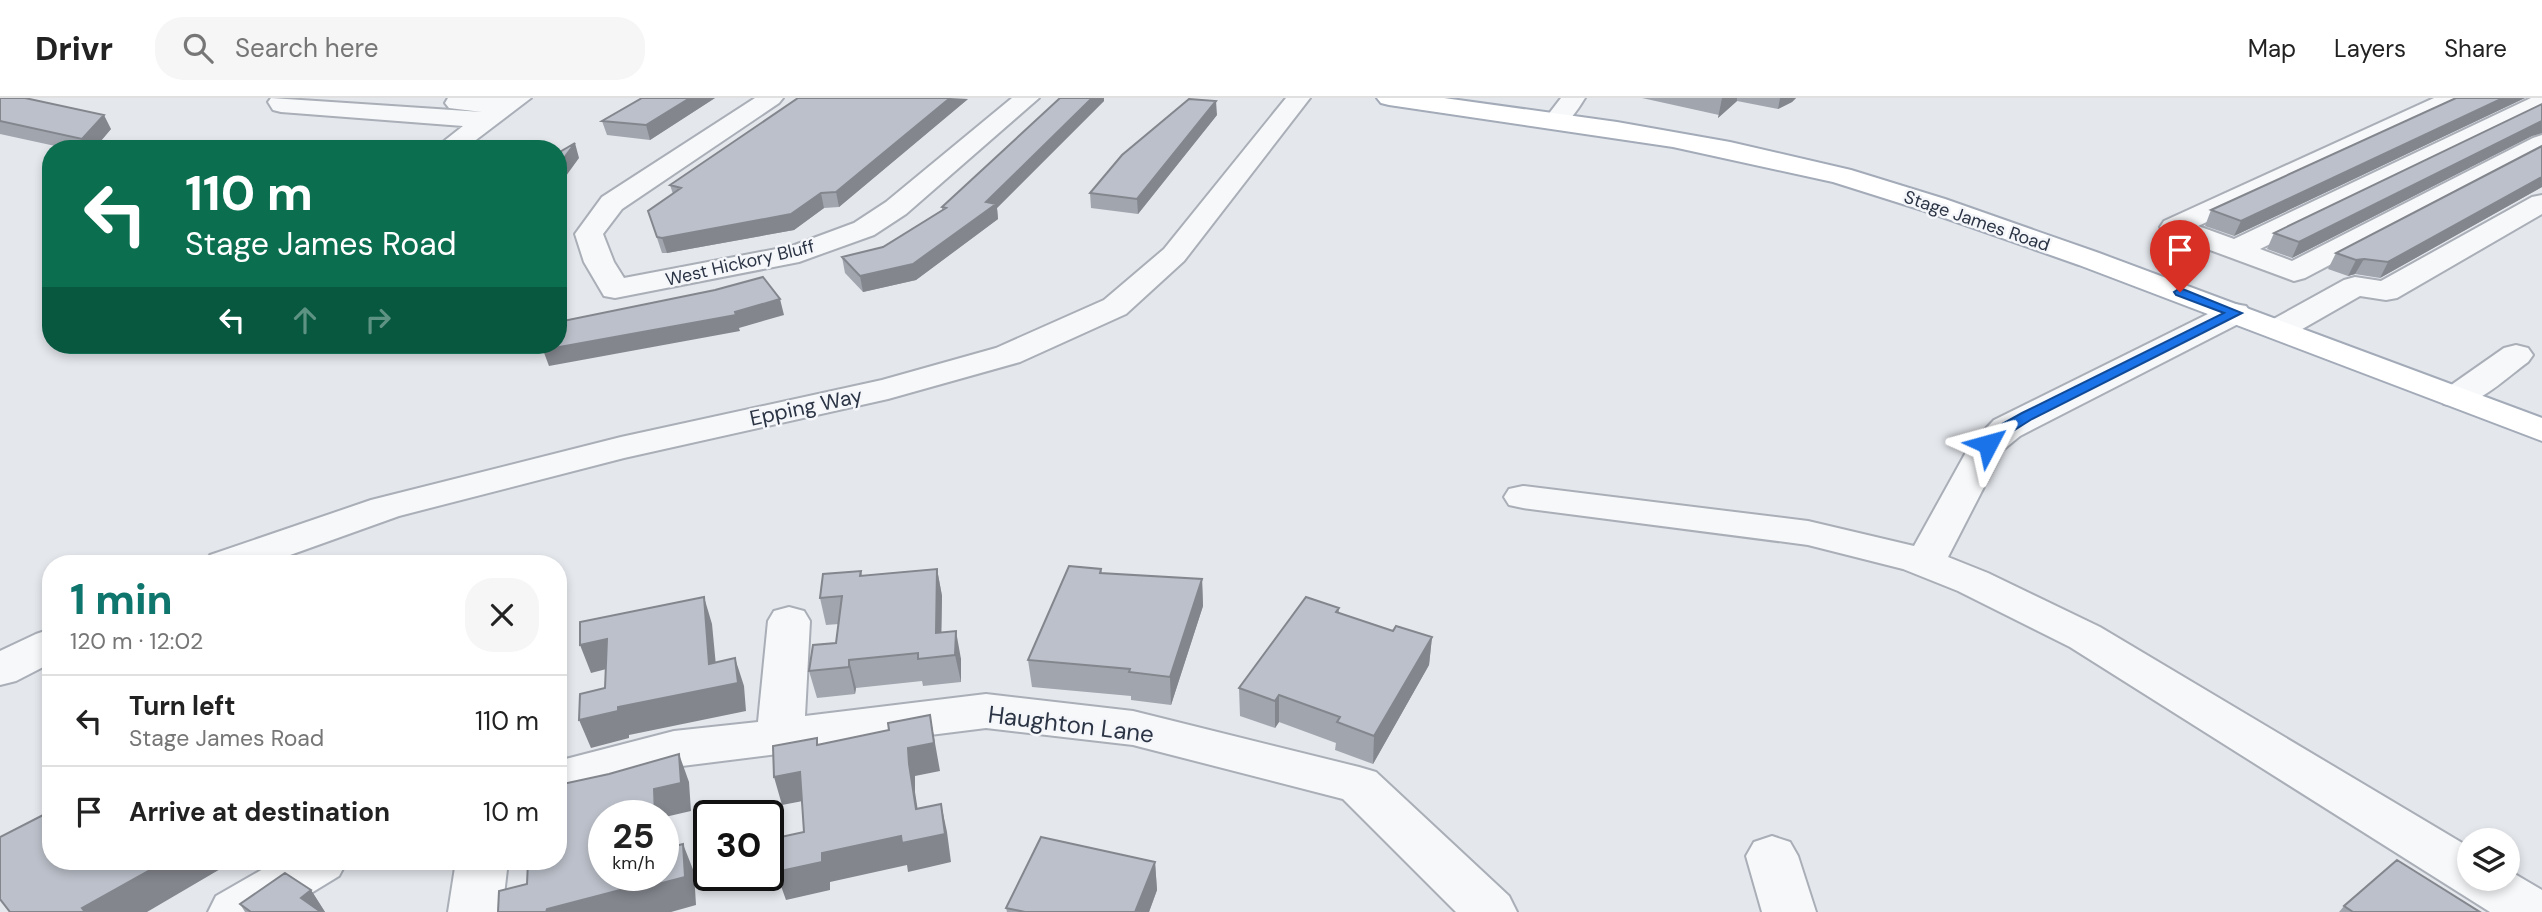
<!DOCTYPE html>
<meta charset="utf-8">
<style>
:root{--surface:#fff;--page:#f6f6f6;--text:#222;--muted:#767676;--line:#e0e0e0;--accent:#0f766e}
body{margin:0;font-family:"DM Sans",sans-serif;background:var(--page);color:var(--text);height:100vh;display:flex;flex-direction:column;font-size:26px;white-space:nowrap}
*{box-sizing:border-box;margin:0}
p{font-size:23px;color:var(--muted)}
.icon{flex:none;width:38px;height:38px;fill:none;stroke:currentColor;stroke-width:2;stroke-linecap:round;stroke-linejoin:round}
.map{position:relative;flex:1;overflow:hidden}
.panel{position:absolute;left:42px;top:457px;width:525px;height:315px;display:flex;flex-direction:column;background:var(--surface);border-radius:28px;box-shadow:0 4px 10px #0003}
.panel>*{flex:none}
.banner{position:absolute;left:42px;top:42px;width:525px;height:214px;border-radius:28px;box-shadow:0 4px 10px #0003;background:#0b6e4f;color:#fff;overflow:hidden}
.buttons{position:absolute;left:2457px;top:730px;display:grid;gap:14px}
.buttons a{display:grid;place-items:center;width:63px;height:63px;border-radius:50%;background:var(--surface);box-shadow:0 4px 10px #0003;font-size:35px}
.speed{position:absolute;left:588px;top:702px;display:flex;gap:14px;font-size:35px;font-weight:700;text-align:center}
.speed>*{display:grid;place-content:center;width:91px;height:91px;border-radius:50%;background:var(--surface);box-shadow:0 4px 10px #0003;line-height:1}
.speed small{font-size:18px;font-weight:400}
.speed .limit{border:4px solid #111;border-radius:10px;background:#fff;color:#111}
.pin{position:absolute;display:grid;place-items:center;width:60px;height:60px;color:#fff;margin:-72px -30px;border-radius:50% 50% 50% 0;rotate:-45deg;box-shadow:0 0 7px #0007}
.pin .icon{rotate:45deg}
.me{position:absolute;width:77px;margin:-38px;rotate:51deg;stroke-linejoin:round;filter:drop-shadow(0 0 5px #0008)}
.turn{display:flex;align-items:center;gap:24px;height:147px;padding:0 28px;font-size:32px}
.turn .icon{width:91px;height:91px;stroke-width:2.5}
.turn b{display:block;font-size:49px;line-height:60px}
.lanes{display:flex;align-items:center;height:66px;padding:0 28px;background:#0003;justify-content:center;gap:35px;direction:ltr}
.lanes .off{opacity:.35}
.round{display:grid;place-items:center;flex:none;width:74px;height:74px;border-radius:28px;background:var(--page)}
.headline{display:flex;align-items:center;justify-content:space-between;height:119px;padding:0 28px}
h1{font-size:42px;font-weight:800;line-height:52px;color:var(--accent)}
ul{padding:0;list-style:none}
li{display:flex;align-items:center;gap:21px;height:91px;padding:0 28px;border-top:2px solid var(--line)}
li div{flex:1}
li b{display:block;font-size:26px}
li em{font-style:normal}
header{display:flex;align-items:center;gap:42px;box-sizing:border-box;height:98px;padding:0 35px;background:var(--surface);border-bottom:2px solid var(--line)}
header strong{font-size:33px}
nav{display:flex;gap:38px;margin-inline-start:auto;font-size:24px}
.search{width:490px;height:63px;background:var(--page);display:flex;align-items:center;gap:18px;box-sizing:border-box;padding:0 24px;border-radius:28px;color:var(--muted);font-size:26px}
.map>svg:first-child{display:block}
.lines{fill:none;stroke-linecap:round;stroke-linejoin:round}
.minor-casing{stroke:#a9aeb7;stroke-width:4}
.major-casing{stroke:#a3abb8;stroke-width:4}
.minor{fill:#f7f8fa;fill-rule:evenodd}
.major{fill:#fff;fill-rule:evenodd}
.wall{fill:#a1a5ae}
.shaded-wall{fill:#83868d}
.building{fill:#bbc0ca;stroke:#83868d;stroke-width:2}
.route{fill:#1a73e8;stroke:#114b97;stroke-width:2}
.labels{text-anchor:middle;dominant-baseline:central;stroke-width:5;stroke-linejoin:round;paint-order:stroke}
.far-street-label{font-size:18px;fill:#2b3445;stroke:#f4f6f9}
.street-label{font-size:21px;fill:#2b3445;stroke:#f4f6f9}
.near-street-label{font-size:24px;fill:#2b3445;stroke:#f4f6f9}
</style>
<header>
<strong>Drivr</strong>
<div class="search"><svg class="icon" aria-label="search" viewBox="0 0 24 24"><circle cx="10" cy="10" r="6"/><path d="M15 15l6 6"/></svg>Search here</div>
<nav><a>Map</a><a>Layers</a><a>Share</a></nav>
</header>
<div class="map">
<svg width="2542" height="814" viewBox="0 0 2542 814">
<rect width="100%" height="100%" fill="#e4e7ec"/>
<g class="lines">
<g class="minor-casing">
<path id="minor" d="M 271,0 L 482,14 L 449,10 L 445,5 L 448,0 L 531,0 L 464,51 L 434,51 L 463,28 L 281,14 L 273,12 L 268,4 Z
M 755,0 L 783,0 L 779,5 L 622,111 L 603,136 L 614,164 L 624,180 L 792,148 L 854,125 L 886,104 L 1012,0 L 1039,0 L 906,116 L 874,137 L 799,164 L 615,200 L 604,198 L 584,164 L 575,136 L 602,99 Z
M 1286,0 L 1310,0 L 1184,163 L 1126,216 L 1020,264 L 888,301 L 624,360 L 399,418 L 265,466 L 204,466 L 210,457 L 371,402 L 621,339 L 882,282 L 996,250 L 1104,202 L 1164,151 Z
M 1561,0 L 1585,0 C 1575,15 1567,32 1547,27 L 1544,22 Z
M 2434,0 L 2465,0 L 2461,5 L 2198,128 L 2234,141 L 2531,0 L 2542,0 L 2542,13 L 2260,151 L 2292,163 L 2533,40 L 2542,37 L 2542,55 L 2305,180 L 2294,183 L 2164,135 L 2160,129 L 2164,123 Z
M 2542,97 L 2542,116 L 2397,200 L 2386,202 L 2360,198 L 2290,238 L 2279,241 L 2268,238 L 2263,231 L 2268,224 L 2344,182 L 2355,179 L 2381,183 L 2532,99 Z
M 2235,206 L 2246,208 L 2251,215 L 2246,222 L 2020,338 L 2003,352 L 1948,459 L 1988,475 L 2100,529 L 2469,749 L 2469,780 L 2508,780 L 2508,772 L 2542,792 L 2542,814 L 2490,814 L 2070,549 L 1958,493 L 1903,471 L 1808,447 L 1523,410 L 1509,407 L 1504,399 L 1509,391 L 1523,388 L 1808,423 L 1914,448 L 1970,347 L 1994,322 L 2224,208 Z
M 2516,247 L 2528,250 L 2533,257 L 2528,264 C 2504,281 2474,314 2444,306 L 2439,299 L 2444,292 L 2504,250 Z
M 789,509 L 804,513 L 810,523 L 805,618 L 986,596 L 1133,613 L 1359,669 L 1376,674 L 1509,798 L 1517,814 L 1456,814 L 1343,701 L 1133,647 L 986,630 L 674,669 L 558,699 L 558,663 L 674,633 L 758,624 L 768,523 L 774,513 Z
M 51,531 L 51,565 L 16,583 L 0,587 L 0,553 L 36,536 Z
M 1772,738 L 1790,744 L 1798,758 L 1816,814 L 1762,814 L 1746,758 L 1754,744 Z
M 277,763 L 347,763 L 339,778 L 280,814 L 208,814 L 216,798 Z
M 456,763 L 508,763 L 502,814 L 448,814 Z"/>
</g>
<g class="major-casing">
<path id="major" d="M 1377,0 L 1444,0 L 1617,24 L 1730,44 L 1851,72 L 1945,101 L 2099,155 L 2542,320 L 2542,343 L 2079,167 L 1925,113 L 1833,84 L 1673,49 L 1389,7 L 1381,5 Z"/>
</g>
<use href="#minor" class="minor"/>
<use href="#major" class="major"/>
</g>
<path class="wall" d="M 0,0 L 111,31 L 94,51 L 69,51 L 0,36 Z
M 642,0 L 715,0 L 650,42 L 607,37 L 602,23 Z
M 1060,0 L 1104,0 L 1104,3 L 997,110 L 998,121 L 916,182 L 863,194 L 845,175 L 842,159 L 883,149 L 942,112 L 942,109 Z
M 1642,0 L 1796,0 L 1792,4 L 1778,11 L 1737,3 L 1718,20 L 1719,17 Z
M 2456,0 L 2525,0 L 2234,138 L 2205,128 L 2211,112 Z
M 968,1 L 839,109 L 824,110 L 794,132 L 667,155 L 662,155 L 648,113 L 673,96 L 670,87 Z
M 2542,6 L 2542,35 L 2532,38 L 2292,160 L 2267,151 L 2274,135 Z
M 1217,17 L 1138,116 L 1091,110 L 1090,95 Z
M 2542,48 L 2542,89 L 2380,180 L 2355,176 L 2348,178 L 2328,171 L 2336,155 Z
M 937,471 L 942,498 L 941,535 L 961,561 L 961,584 L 923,588 L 922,583 L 856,590 L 855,596 L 817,600 L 809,573 L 836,545 L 839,526 L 826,527 L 820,500 L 861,473 L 862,478 Z
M 1101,471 L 1102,475 L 1202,481 L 1203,508 L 1171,607 L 1131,602 L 1131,598 L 1032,589 L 1028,562 Z
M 1339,510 L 1339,515 L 1393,533 L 1432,539 L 1429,567 L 1373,666 L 1335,652 L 1336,645 L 1279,624 L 1275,630 L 1240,618 L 1239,590 Z
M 1155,764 L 1157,792 L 1149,814 L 1007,814 L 1006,810 Z
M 311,792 L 325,814 L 245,814 L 240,806 Z
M 2344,808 L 2480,814 L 2339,814 Z"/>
<path class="shaded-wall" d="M 690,0 L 715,0 L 650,42 L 646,27 Z
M 950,0 L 968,1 L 839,109 L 836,94 Z
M 1092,0 L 1104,0 L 1104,3 L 997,110 L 998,121 L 916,182 L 863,194 L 860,178 L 986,104 Z
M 1722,0 L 1737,0 L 1737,3 L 1718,20 Z
M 1780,0 L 1796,0 L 1792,4 L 1778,11 Z
M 2503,0 L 2525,0 L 2234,138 L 2241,123 Z
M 1216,3 L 1217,17 L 1138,116 L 1137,101 Z
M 104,17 L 111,31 L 94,51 L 88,51 L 82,41 Z
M 2542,23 L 2542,35 L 2532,38 L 2292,160 L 2299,144 Z
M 575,45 L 579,60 L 558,89 L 558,68 Z
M 2542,79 L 2542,89 L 2380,180 L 2388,164 Z
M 821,95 L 824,110 L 794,132 L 667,155 L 662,140 Z
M 2364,161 L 2355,176 L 2348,178 L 2356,162 Z
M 780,201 L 784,217 L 739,230 L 740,233 L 549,268 L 543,252 L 735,214 Z
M 456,247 L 501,247 L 460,255 Z
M 937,471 L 942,498 L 941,558 L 936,535 Z
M 1202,481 L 1203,508 L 1171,607 L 1170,579 Z
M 704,499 L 712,526 L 718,589 L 735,560 L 744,588 L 746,613 L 629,637 L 629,640 L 591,650 L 579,622 L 709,566 Z
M 956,533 L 961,561 L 961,584 L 955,557 Z
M 1432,539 L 1429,567 L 1373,666 L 1374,638 Z
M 607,541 L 618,568 L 591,575 L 580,547 Z
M 849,562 L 856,590 L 855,596 L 849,569 Z
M 1279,597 L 1279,624 L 1275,630 L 1275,603 Z
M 930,617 L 940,673 L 915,678 L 915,694 L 922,739 L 916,711 L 909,666 L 908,650 Z
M 679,656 L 689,684 L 691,713 L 665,719 L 667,781 L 663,773 L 663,718 L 655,718 L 654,691 Z
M 800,674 L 808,702 L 782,707 L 774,679 Z
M 941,706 L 947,734 L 951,764 L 908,774 L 907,767 L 830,784 L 830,792 L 786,802 L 776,774 Z
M 683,746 L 694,774 L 696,807 L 671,814 L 546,814 L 547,811 Z
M 166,763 L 234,763 L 147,814 L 85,814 L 82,810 Z
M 1155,764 L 1157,792 L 1149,814 L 1135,814 Z
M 311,792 L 325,814 L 310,814 L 301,800 Z"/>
<path class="building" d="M 0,0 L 25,0 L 104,17 L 82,41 L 0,23 Z
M 642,0 L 690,0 L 646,27 L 602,23 Z
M 798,0 L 950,0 L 836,94 L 821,95 L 791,116 L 662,140 L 657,139 L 648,113 L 681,90 L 670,87 Z
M 1060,0 L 1092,0 L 986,104 L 996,106 L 913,166 L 860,178 L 842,159 L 883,149 L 946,110 L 942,109 Z
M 2456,0 L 2503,0 L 2241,123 L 2211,112 Z
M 1189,1 L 1216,3 L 1137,101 L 1090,95 L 1122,57 Z
M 2542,6 L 2542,23 L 2299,144 L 2274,135 Z
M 575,45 L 558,68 L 558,55 Z
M 2542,48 L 2542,79 L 2388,164 L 2364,161 L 2356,162 L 2336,155 Z
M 763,179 L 780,201 L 735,214 L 736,217 L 543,252 L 542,247 L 558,247 L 558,224 L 715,192 Z
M 1069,468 L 1101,471 L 1100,475 L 1202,481 L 1170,579 L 1129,574 L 1130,571 L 1028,562 Z
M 937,471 L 936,535 L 956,533 L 955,557 L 918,561 L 918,555 L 849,562 L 849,569 L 809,573 L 813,547 L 836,545 L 842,498 L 820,500 L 823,476 L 861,473 L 860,478 Z
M 704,499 L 709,566 L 735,560 L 738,585 L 618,609 L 618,613 L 579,622 L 580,596 L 605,590 L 607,541 L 580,547 L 580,524 Z
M 1306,499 L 1339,510 L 1336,514 L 1393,533 L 1396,528 L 1432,539 L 1374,638 L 1337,624 L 1340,619 L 1279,597 L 1275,603 L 1239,590 Z
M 930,617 L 934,645 L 908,650 L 909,666 L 916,711 L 941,706 L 945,736 L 902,745 L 901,738 L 822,755 L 822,764 L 776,774 L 776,740 L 804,734 L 800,674 L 774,679 L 773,648 L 817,640 L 817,647 L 889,632 L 888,625 Z
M 679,656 L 681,685 L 654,691 L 655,718 L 604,718 L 604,777 L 663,777 L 663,751 L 683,746 L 685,779 L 639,791 L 639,787 L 547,811 L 546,814 L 498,814 L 499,793 L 527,786 L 528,763 L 558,763 L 558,687 L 609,676 Z
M 51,713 L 51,763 L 166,763 L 82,810 L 85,814 L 10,814 L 0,801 L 0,739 Z
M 1041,739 L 1155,764 L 1135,814 L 1025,814 L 1006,810 Z
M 2397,762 L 2480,814 L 2353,814 L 2344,808 Z
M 285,775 L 311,792 L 301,800 L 321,814 L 251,814 L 240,806 Z"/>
<path class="route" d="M 2180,190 L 2242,215 L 2032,321 L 2013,333 L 1993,350 L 1983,350 L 1981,346 L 1983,343 L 2002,326 L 2022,315 L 2224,215 L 2176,197 L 2174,194 Z"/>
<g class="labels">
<g class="far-street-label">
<text transform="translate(1977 123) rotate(19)">Stage James Road</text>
<text transform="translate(740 165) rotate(-13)">West Hickory Bluff</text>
</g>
<g class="street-label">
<text transform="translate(806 309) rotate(-12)">Epping Way</text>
</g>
<g class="near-street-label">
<text transform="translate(1071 626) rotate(7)">Haughton Lane</text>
</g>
</g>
</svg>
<div class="buttons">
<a><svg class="icon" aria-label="layers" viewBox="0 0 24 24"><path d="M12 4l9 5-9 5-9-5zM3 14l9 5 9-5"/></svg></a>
</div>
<div class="speed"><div>25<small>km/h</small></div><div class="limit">30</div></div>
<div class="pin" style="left:2180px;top:194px;background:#d93025"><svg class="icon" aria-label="arrive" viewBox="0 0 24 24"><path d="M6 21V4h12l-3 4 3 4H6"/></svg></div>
<svg class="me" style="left:1988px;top:346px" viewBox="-20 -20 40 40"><path d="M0-17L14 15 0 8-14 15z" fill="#1a73e8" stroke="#fff" stroke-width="4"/></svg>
<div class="banner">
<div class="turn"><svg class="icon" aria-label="left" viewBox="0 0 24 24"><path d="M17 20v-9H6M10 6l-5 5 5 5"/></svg><div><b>110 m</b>Stage James Road</div></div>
<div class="lanes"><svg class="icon" aria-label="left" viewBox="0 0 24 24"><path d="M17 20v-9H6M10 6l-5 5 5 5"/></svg><svg class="icon off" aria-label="ahead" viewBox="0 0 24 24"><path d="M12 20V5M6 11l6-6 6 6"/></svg><svg class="icon off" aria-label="right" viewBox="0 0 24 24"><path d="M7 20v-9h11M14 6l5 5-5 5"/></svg></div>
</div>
<section class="panel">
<div class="headline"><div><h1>1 min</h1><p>120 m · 12:02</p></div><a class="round"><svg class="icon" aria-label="close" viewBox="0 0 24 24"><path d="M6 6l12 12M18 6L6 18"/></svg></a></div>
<ul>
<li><svg class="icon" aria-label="left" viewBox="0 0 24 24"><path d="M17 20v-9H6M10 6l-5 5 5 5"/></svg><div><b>Turn left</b><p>Stage James Road</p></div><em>110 m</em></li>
<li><svg class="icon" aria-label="arrive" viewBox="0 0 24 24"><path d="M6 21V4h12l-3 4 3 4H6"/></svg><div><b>Arrive at destination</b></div><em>10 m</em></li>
</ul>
</section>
</div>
